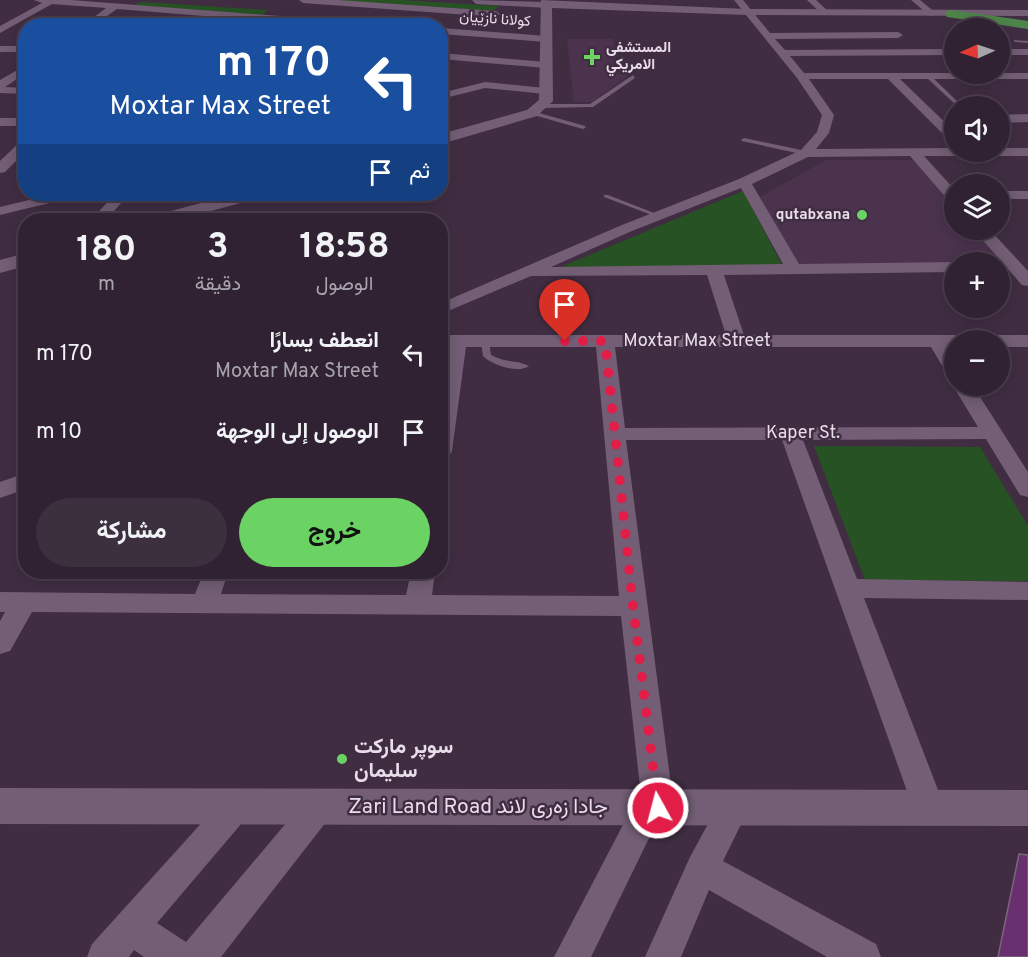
<!DOCTYPE html>
<html lang="ar">
<meta charset="utf-8">
<style>
:root{--surface:#302232;--page:#3c2f3e;--text:#f1f3f6;--muted:#a8a4ac;--line:#4b3f4d;--accent:#6bd363}
body{margin:0;font-family:Overpass,Vazirmatn,sans-serif;background:var(--page);color:var(--text);direction:rtl;height:100vh;display:flex;flex-direction:column;font-size:22px;white-space:nowrap}
*{box-sizing:border-box;margin:0}
p{font-size:20px;color:var(--muted)}
.icon{flex:none;width:33px;height:33px;fill:none;stroke:currentColor;stroke-width:2;stroke-linecap:round;stroke-linejoin:round}
.map{position:relative;flex:1;overflow:hidden;direction:ltr}
.panel{position:absolute;left:18px;top:213px;width:430px;height:366px;display:flex;flex-direction:column;background:var(--surface);border-radius:24px;box-shadow:0 3px 15px #0003,0 0 0 2px var(--line);direction:rtl}
.panel>*{flex:none}
.guide{position:absolute;left:18px;top:18px;width:430px;height:183px;border-radius:24px;box-shadow:0 3px 15px #0003,0 0 0 2px var(--line);direction:rtl;background:#1a4fa0;color:#fff;overflow:hidden}
.needle{width:39px;rotate:267deg}
.buttons{position:absolute;left:944px;top:18px;display:grid;gap:12px}
.buttons a{display:grid;place-items:center;width:66px;height:66px;border-radius:50%;background:var(--surface);box-shadow:0 3px 15px #0003,0 0 0 2px var(--line);font-size:30px}
.pin{position:absolute;display:grid;place-items:center;width:51px;height:51px;color:#fff;margin:-62px -26px;border-radius:50% 50% 50% 0;rotate:-45deg;box-shadow:0 0 6px #0007}
.pin .icon{rotate:45deg}
.me{position:absolute;width:66px;margin:-33px;rotate:353deg;stroke-linejoin:round;filter:drop-shadow(0 0 4px #0008)}
.turn{display:flex;align-items:center;gap:21px;height:126px;padding:0 18px;font-size:27px}
.turn .icon{width:78px;height:78px;stroke-width:2.5}
.turn b{display:block;font-size:42px;line-height:51px}
.then{display:flex;align-items:center;height:57px;padding:0 18px;background:#0003;gap:12px;font-size:22px}
.eta{display:flex;justify-content:space-evenly;align-items:center;height:102px;text-align:center}
.eta b{font-size:36px;font-weight:700;line-height:42px}
.button{display:flex;gap:12px;margin-top:auto;padding:12px 18px}
.button a{flex:1;height:69px;border-radius:36px;background:var(--accent);color:#111;font-size:24px;font-weight:700;line-height:69px;text-align:center}
.button a+a{background:var(--page);color:var(--text)}
ul{padding:0;list-style:none}
li{display:flex;align-items:center;gap:18px;height:78px;padding:0 18px}
li div{flex:1}
li b{display:block;font-size:22px}
li em{font-style:normal}
.map>svg:first-child{display:block}
.built{fill:#4b334e}
.green{fill:#275223}
.building{fill:#68306f;stroke:#7c667e;stroke-width:1.5}
.lines{fill:none;stroke-linecap:round;stroke-linejoin:round}
.service{fill:#735e75;fill-rule:evenodd}
.minor{fill:#735e75;fill-rule:evenodd}
.tertiary{fill:#735e75;fill-rule:evenodd}
.primary{fill:#4e844a;fill-rule:evenodd}
.route{stroke:#e11d48;stroke-width:10;stroke-dasharray:0 18}
.poi-dot{fill:#6bd363;stroke:#402d42;stroke-width:2}
.labels{text-anchor:middle;dominant-baseline:central;stroke-width:5;stroke-linejoin:round;paint-order:stroke}
.far-street-label{font-size:15px;fill:#e9ddea;stroke:#402d42}
.far-poi-label{font-size:15px;font-weight:bold;fill:#e9ddea;stroke:#402d42;text-anchor:start}
.street-label{font-size:18px;fill:#e9ddea;stroke:#402d42}
.near-poi-label{font-size:21px;font-weight:bold;fill:#e9ddea;stroke:#402d42;text-anchor:start}
.near-street-label{font-size:21px;fill:#e9ddea;stroke:#402d42}
</style>
<div class="map">
<svg width="1028" height="957" viewBox="0 0 1028 957">
<rect width="100%" height="100%" fill="#402d42"/>
<path class="built" d="M 567,39 L 613,39 L 618,74 L 629,75 L 592,102 L 574,102 Z
M 826,160 L 918,160 L 954,200 L 954,230 L 981,230 L 1013,266 L 999,266 L 999,262 L 954,262 L 795,266 L 760,197 Z"/>
<path class="green" d="M 320,0 L 402,0 L 499,6 L 493,11 Z
M 141,2 L 269,10 L 261,15 L 132,6 Z
M 743,191 L 782,265 L 556,269 Z
M 814,446 L 980,447 L 1028,526 L 1028,581 L 865,580 Z"/>
<path class="building" d="M 1019,854 L 1028,855 L 1028,957 L 998,957 Z"/>
<g class="lines">
<path class="service" d="M 1013,40 L 1028,41 L 1028,43 L 1015,42 Z
M 633,75 L 635,78 L 593,107 L 542,108 L 539,106 L 542,104 L 590,104 Z
M 926,75 L 930,75 L 962,106 L 957,106 L 926,77 Z
M 532,111 L 585,126 L 586,127 L 583,129 L 530,114 L 530,112 Z
M 744,138 L 806,151 L 809,153 L 806,155 L 742,141 L 741,140 Z
M 604,195 L 608,195 L 662,216 L 657,217 L 604,197 Z
M 485,338 L 489,341 L 491,355 C 505,363 519,360 529,366 C 518,374 492,365 483,356 L 481,341 Z"/>
<path class="minor" d="M 34,0 L 71,0 L 371,23 L 375,26 L 329,26 L 117,9 L 93,26 L 82,26 L 106,8 L 52,4 L 0,33 L 0,26 L 42,3 Z
M 299,0 L 338,0 L 496,11 L 500,14 L 496,17 L 303,3 Z
M 472,0 L 547,2 L 551,5 L 547,8 L 476,4 Z
M 734,0 L 743,0 L 770,33 L 898,32 L 903,35 L 898,38 L 775,39 L 785,50 L 954,49 L 954,55 L 790,56 L 804,73 L 1028,73 L 1028,79 L 900,79 L 954,131 L 954,142 L 950,141 L 888,79 L 809,79 L 834,115 L 829,133 L 816,149 L 954,148 L 954,152 L 999,152 L 999,148 L 1028,148 L 1028,156 L 924,156 L 954,189 L 954,202 L 949,201 L 910,156 L 808,157 L 752,184 L 799,264 L 954,262 L 954,272 L 724,275 L 744,335 L 954,335 L 961,337 L 963,340 L 954,340 L 954,347 L 950,347 L 954,354 L 954,376 L 947,374 L 931,347 L 615,347 L 625,428 L 978,427 L 953,386 L 973,386 L 1028,472 L 1028,497 L 1020,495 L 986,439 L 803,440 L 857,579 L 1028,582 L 1028,600 L 864,598 L 945,808 L 940,818 L 929,822 L 918,818 L 913,808 L 782,440 L 626,440 L 674,808 L 669,818 L 657,822 L 591,957 L 554,957 L 637,798 L 641,796 L 621,616 L 32,612 L 10,651 L 0,654 L 0,621 L 5,612 L 0,612 L 0,592 L 195,594 L 204,572 L 228,572 L 221,594 L 406,595 L 411,572 L 435,572 L 432,595 L 619,596 L 596,347 L 466,347 L 452,451 L 449,456 L 441,458 L 441,387 L 448,347 L 441,347 L 441,335 L 726,335 L 707,275 L 531,276 L 441,314 L 441,303 L 622,225 L 739,179 L 801,150 L 817,132 L 822,115 L 797,78 ZM 741,188 L 783,264 L 551,267 L 632,231 Z
M 807,0 L 816,0 L 830,13 L 823,15 Z
M 911,0 L 920,0 L 937,14 L 930,16 Z
M 441,28 L 546,36 L 551,39 L 546,42 L 441,34 Z
M 0,46 L 26,46 L 26,52 L 0,52 Z
M 999,49 L 1028,49 L 1028,55 L 999,55 Z
M 441,53 L 546,62 L 551,65 L 546,68 L 441,59 Z
M 26,65 L 26,73 L 5,87 L 26,88 L 26,94 L 0,93 L 0,80 Z
M 485,82 L 545,88 L 551,91 L 545,94 L 485,88 L 441,99 L 441,93 Z
M 1028,114 L 1028,122 L 999,123 L 999,115 Z
M 0,118 L 26,118 L 26,126 L 0,126 Z
M 26,139 L 26,151 L 5,172 L 0,173 L 0,161 L 22,140 Z
M 999,191 L 1028,191 L 1028,199 L 999,199 Z
M 54,194 L 76,194 L 74,197 L 0,215 L 0,207 Z
M 115,194 L 129,194 L 106,220 L 91,220 Z
M 974,230 L 990,230 L 1028,271 L 1028,286 L 1022,285 Z
M 999,335 L 1028,335 L 1028,347 L 999,347 L 999,340 L 990,340 L 992,337 Z
M 26,473 L 26,489 L 0,498 L 0,482 Z
M 236,793 L 247,797 L 252,807 L 247,817 L 157,923 L 186,942 L 308,797 L 319,793 L 330,797 L 335,807 L 330,817 L 221,957 L 144,957 L 134,950 L 129,957 L 87,957 L 92,944 L 225,797 Z
M 733,794 L 744,798 L 749,808 L 723,861 L 876,944 L 881,957 L 827,957 L 709,890 L 681,957 L 645,957 L 690,857 L 722,798 Z"/>
<path class="tertiary" d="M 541,0 L 747,9 L 1028,10 L 1028,16 L 747,15 L 552,8 L 553,101 L 537,116 L 441,144 L 441,134 L 527,110 L 539,100 Z
M 235,194 L 262,194 L 259,198 L 178,220 L 150,220 L 152,216 Z
M 26,253 L 26,266 L 0,273 L 0,260 Z
M 0,788 L 1028,790 L 1028,826 L 0,824 Z"/>
<path class="primary" d="M 952,10 L 1028,21 L 1028,29 L 947,17 L 945,14 L 947,11 Z"/>
</g>
<g class="lines">
<path class="route" d="M 565,341 L 605,341 L 633,606 L 658,808"/>
</g>
<g class="poi-dot">
<path d="M589 48h6v6h6v6h-6v6h-6v-6h-6v-6h6z"/>
<circle cx="862" cy="215" r="6"/>
<circle cx="342" cy="759" r="6"/>
</g>
<g class="labels">
<g class="far-street-label">
<text transform="translate(495 20) rotate(4)">کولانا نازێیان</text>
</g>
<g class="far-poi-label">
<text x="606" y="48">المستشفى<tspan x="606" dy="17">الامريكي</tspan></text>
<text x="850" y="215" text-anchor="end">qutabxana</text>
</g>
<g class="street-label">
<text x="697" y="341">Moxtar Max Street</text>
<text x="803" y="433">Kaper St.</text>
</g>
<g class="near-poi-label">
<text x="354" y="747">سوپر ماركت<tspan x="354" dy="24">سليمان</tspan></text>
</g>
<g class="near-street-label">
<text x="478" y="807">Zari Land Road جادا زەری لاند</text>
</g>
</g>
</svg>
<div class="buttons">
<a><svg class="needle" viewBox="-14 -14 28 28"><path d="M0-13l5 13h-10z" fill="#e53935"/><path d="M0 13l5-13h-10z" fill="#a8a4ac"/></svg></a>
<a><svg class="icon" aria-label="sound" viewBox="0 0 24 24"><path d="M4 9h4l5-4v14l-5-4H4zM17 9q2 3 0 6"/></svg></a>
<a><svg class="icon" aria-label="layers" viewBox="0 0 24 24"><path d="M12 4l9 5-9 5-9-5zM3 14l9 5 9-5"/></svg></a>
<a>+</a>
<a>−</a>
</div>
<div class="pin" style="left:565px;top:341px;background:#d93025"><svg class="icon" aria-label="arrive" viewBox="0 0 24 24"><path d="M6 21V4h12l-3 4 3 4H6"/></svg></div>
<svg class="me" style="left:658px;top:808px" viewBox="-20 -20 40 40"><circle r="17" fill="#e11d48" stroke="#fff" stroke-width="3"/><path d="M0-11L8 9 0 5-8 9z" fill="#fff"/></svg>
<div class="guide">
<div class="turn"><svg class="icon" aria-label="left" viewBox="0 0 24 24"><path d="M17 20v-9H6M10 6l-5 5 5 5"/></svg><div><b>170 m</b>Moxtar Max Street</div></div>
<div class="then">ثم<svg class="icon" aria-label="arrive" viewBox="0 0 24 24"><path d="M6 21V4h12l-3 4 3 4H6"/></svg></div>
</div>
<section class="panel">
<div class="eta">
<div><b>18:58</b><p>الوصول</p></div>
<div><b>3</b><p>دقيقة</p></div>
<div><b>180</b><p>m</p></div>
</div>
<ul>
<li><svg class="icon" aria-label="left" viewBox="0 0 24 24"><path d="M17 20v-9H6M10 6l-5 5 5 5"/></svg><div><b>انعطف يسارًا</b><p>Moxtar Max Street</p></div><em>170 m</em></li>
<li><svg class="icon" aria-label="arrive" viewBox="0 0 24 24"><path d="M6 21V4h12l-3 4 3 4H6"/></svg><div><b>الوصول إلى الوجهة</b></div><em>10 m</em></li>
</ul>
<div class="button"><a>خروج</a><a>مشاركة</a></div>
</section>
</div>
